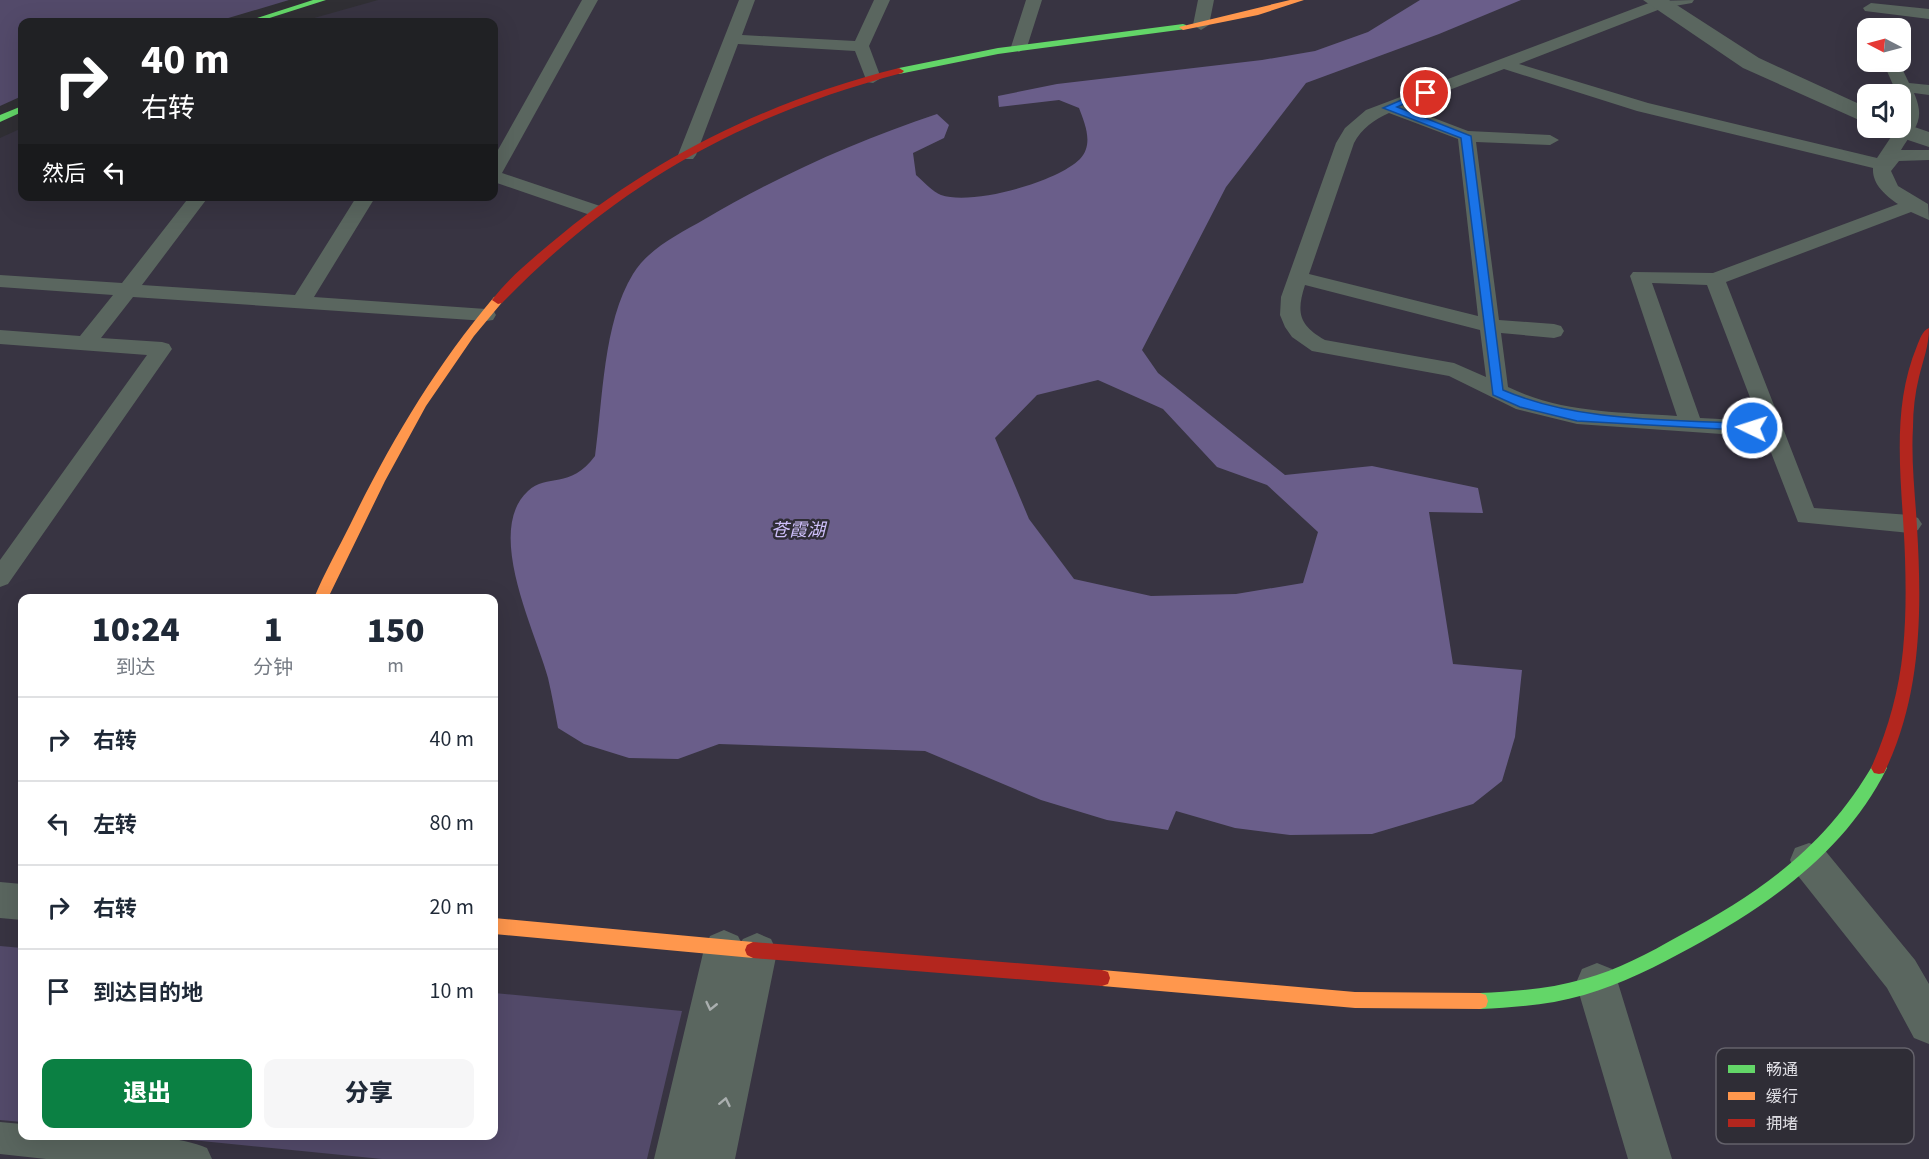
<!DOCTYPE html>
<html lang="zh">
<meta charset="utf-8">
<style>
:root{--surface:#fff;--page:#f6f6f7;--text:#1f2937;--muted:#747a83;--line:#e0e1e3;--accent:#0b8043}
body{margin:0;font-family:"Source Sans 3","Noto Sans SC",sans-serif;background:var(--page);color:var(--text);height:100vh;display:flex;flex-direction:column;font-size:22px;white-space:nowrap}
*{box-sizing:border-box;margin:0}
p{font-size:20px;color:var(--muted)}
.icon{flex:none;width:33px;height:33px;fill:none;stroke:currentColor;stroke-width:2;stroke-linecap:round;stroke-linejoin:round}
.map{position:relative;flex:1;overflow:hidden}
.details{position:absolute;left:18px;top:594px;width:480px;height:546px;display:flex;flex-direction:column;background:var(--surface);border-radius:12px;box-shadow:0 6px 24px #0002}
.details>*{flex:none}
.top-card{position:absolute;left:18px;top:18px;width:480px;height:183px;border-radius:12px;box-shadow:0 6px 24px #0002;background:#202124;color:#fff;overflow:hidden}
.needle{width:39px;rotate:276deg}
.tools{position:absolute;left:1857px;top:18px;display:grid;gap:12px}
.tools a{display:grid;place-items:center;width:54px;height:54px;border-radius:12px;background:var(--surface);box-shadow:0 6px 24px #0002;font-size:30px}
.pin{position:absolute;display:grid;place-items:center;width:51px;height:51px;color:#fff;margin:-26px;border:3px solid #fff;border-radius:50%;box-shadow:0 2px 6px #0007}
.me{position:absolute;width:66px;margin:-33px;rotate:274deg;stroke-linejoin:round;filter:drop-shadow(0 0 4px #0008)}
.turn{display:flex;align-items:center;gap:21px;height:126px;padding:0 24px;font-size:27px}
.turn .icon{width:78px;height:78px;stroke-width:2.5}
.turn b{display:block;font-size:42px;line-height:51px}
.then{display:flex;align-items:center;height:57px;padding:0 24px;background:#0003;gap:12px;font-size:22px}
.eta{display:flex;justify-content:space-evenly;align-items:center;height:102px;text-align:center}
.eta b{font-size:36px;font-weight:800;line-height:42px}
.button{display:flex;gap:12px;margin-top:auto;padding:12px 24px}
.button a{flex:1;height:69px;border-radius:12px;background:var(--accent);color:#fff;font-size:24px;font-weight:800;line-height:69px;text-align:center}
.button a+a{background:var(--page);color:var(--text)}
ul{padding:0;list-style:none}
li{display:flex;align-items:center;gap:18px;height:84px;padding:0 24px;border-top:2px solid var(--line)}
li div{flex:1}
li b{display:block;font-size:22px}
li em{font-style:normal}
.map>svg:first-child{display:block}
.built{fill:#383442;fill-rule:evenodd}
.green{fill:#534a6a}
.water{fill:#6a5e8a;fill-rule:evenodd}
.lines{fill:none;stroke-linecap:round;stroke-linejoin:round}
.lane{fill:#5a665f;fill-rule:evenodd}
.street{fill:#5a665f;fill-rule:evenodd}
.fast{fill:#63d668;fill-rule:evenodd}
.slow{fill:#ff974d;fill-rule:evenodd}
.jam{fill:#b3261e;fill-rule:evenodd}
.oneway{stroke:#aaafaf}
.route{fill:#1a73e8;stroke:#114b97;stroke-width:1.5}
.labels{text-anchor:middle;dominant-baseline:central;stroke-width:5;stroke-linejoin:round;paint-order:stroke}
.water-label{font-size:18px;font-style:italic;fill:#cfc0fb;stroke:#2f2d36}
.key{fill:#2f2d36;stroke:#64626b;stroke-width:1.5}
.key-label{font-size:16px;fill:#e0dfe5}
</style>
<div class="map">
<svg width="1929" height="1159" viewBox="0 0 1929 1159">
<rect width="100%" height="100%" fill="#302f34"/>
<path class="built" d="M 378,0 L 1929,0 L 1929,1159 L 0,1159 L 0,138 L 22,128 L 22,196 L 494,196 L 494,22 L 300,22 ZM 1868,28 L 1900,28 L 1900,62 L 1868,62 ZM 1868,94 L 1900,94 L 1900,128 L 1868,128 ZM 22,598 L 494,598 L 494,1136 L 22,1136 Z"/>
<path class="green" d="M 0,0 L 289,0 L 215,22 L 22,22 L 22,96 L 0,106 Z
M 0,946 L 22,948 L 22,1122 L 0,1120 Z
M 494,993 L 682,1011 L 647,1159 L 382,1159 L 152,1136 L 494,1136 Z"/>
<path class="water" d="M 1420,0 L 1521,0 L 1439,34 L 1306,83 L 1226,187 L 1142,350 L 1158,373 L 1285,475 L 1372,466 L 1478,488 L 1483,513 L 1429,512 L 1453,664 L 1522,670 L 1515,737 L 1502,781 L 1473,804 L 1372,834 L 1290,835 L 1235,828 L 1176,811 L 1168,830 L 1107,820 L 1041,800 L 925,751 L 719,744 L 678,759 L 629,758 L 584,744 L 558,728 C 555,712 552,695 548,678 C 536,632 484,531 528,491 C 547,473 570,490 595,456 C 603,399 603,323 633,274 C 649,248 679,234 705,219 C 778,176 856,141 937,114 L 949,125 L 944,138 L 913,153 L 916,175 C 923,181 933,192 941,195 C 972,206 1057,182 1080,159 C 1094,144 1085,124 1079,108 L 1059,100 L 999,107 L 998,96 L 1057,84 L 1262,60 L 1315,51 L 1368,32 ZM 1098,380 L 1163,409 L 1217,467 L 1267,485 L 1318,532 L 1303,583 L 1236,594 L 1151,596 L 1074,579 L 1029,519 L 995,438 L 1037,395 Z"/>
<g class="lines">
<path class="lane" d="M 582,0 L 598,0 L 502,173 L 603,207 L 605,211 L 596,217 L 494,182 L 494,157 Z
M 739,0 L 755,0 L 742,35 L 855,41 L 874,0 L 890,0 L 869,46 L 881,78 L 873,83 L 867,82 L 855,51 L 738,44 L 696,155 L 693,159 L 681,159 L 678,155 Z
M 1026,0 L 1042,0 L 1027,47 L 1019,52 L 1011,47 Z
M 1198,0 L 1214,0 L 1209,25 L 1201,30 L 1193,25 Z
M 1694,0 L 1692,3 L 1663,8 L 1519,64 L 1648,103 L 1877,158 L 1897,128 L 1900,128 L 1903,109 L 1900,94 L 1897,94 L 1883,62 L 1899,62 L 1909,83 L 1929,85 L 1929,95 L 1914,93 C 1926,121 1915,127 1901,150 L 1929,150 L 1929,160 L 1899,161 L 1891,171 L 1898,186 L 1928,204 L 1929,220 L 1911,212 L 1726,282 L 1814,508 L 1910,515 L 1918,518 L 1922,524 L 1918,530 L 1910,533 L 1798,522 L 1765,437 L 1577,424 L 1516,409 L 1449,376 L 1312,351 L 1292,337 L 1285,327 L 1280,315 L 1281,297 L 1336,143 L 1345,128 L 1366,110 L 1654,1 ZM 1504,69 L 1637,111 L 1873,168 C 1872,184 1885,195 1898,204 L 1713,273 L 1633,272 L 1630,276 L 1677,416 C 1619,412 1561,413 1508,387 L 1501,333 L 1554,338 L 1561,336 L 1564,331 L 1561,326 L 1554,324 L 1499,320 L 1476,142 L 1550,145 L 1559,140 L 1550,135 L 1468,131 L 1405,107 ZM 1389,113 L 1458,139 L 1478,316 L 1309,274 L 1354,143 C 1361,129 1375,119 1389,113 ZM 1652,283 L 1707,285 L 1759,421 L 1700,418 ZM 1305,285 L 1480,330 L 1486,377 L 1454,363 L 1325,340 C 1299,325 1296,313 1305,285 Z
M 1871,3 L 1929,9 L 1929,19 L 1865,11 L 1863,8 Z
M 190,196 L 209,196 L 142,285 L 295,295 L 357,196 L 376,196 L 314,297 L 486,309 L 493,310 L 496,315 L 493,320 L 486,321 L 133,297 L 101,338 L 162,342 L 169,344 L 172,349 L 8,584 L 0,587 L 0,560 L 147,355 L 0,344 L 0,330 L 80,336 L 113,295 L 0,287 L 0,275 L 122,283 Z
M 0,1122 L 22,1124 L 22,1136 C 72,1136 163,1129 207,1148 L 212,1159 L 46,1159 L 0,1154 Z"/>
<path class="street" d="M 1643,0 L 1669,0 L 1759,58 L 1868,108 L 1868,124 L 1743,68 Z
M 1900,122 L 1929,132 L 1929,147 L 1887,133 L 1883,128 L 1900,128 Z
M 1809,843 L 1823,848 L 1915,960 L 1929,984 L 1929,1044 L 1914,1038 L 1887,988 L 1795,872 L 1790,860 L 1795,848 Z
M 0,882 L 22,884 L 22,920 L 0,918 Z
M 724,930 L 738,936 L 741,942 L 743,939 L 757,933 L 771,939 L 777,952 L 735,1159 L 654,1159 L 704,949 L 710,936 Z
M 1597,963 L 1612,969 L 1618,983 L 1672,1159 L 1628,1159 L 1576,983 L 1582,969 Z"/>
<path class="fast" d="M 313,0 L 326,0 L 257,22 L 245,22 Z
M 1183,24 L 1186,25 L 1186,29 L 998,54 L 899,74 L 894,71 L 899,68 L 998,48 Z
M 22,106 L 22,112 L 0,122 L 0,115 Z
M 1879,762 L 1884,763 L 1887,768 C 1846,851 1770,904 1692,947 C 1657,966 1622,984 1584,995 C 1550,1005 1515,1007 1480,1009 L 1474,1007 L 1472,1001 L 1474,995 L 1480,993 C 1515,991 1550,989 1584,979 C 1617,970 1649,953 1679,936 C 1762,892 1826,846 1874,763 Z"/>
<path class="slow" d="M 1290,0 L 1304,0 L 1258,15 L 1183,30 L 1179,27 Z
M 498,296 L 504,300 L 474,336 L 426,406 L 385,481 L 328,598 L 314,598 C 324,574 338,549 350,525 C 390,443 435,367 494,297 Z
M 494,918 L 753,942 L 759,945 L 761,950 L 759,955 L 753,958 L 494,934 Z
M 1102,970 L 1355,992 L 1480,993 L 1486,995 L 1488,1001 L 1486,1007 L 1480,1009 L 1355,1008 L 1102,986 L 1096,984 L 1094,978 L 1096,972 Z"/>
<path class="jam" d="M 899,68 L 904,71 L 902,73 C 740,116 619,183 502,303 L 498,304 L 492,300 C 511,275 538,254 562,234 C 661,153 775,99 899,68 Z
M 1929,328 C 1929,346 1923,360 1919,377 C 1915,393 1913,410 1913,427 C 1911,460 1915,493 1917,527 C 1922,610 1922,696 1884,773 L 1879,774 L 1874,773 L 1871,768 C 1888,730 1899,691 1903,650 C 1906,619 1906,589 1905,558 C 1903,488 1889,413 1917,346 C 1920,339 1922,331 1929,328 Z
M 753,942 L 1102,970 L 1108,972 L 1110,978 L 1108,984 L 1102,986 L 753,958 L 747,955 L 745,950 L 747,945 Z"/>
</g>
<defs><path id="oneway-chevron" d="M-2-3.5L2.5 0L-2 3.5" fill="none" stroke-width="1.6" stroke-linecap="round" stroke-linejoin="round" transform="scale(1.5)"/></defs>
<g class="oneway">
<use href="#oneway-chevron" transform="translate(711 1006) rotate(103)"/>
<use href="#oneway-chevron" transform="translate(725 1102) rotate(-78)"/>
</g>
<path class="route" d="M 1422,91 L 1430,93 L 1397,107 L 1471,136 L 1503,390 C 1580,423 1670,419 1752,424 L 1757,425 L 1757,431 L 1577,421 L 1520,407 L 1493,395 L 1461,138 L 1383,108 Z"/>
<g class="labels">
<g class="water-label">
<text x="798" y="530">苍霞湖</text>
</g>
</g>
<rect x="1716" y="1048" width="198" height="96" rx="9" class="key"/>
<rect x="1728" y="1065" width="27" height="8" fill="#63d668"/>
<rect x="1728" y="1092" width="27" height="8" fill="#ff974d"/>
<rect x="1728" y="1119" width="27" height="8" fill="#b3261e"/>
<g class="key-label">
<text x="1766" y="1075">畅通</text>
<text x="1766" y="1102">缓行</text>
<text x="1766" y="1129">拥堵</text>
</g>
</svg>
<div class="tools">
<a><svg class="needle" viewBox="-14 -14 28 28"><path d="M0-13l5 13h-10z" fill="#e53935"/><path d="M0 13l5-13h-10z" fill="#747a83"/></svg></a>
<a><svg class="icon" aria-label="sound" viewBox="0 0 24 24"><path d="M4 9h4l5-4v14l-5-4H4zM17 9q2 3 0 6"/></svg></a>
</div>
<div class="pin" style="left:1426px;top:93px;background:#d93025"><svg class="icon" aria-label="arrive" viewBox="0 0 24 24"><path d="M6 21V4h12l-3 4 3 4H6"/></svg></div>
<svg class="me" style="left:1752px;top:428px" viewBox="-20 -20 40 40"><circle r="17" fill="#1a73e8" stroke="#fff" stroke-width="3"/><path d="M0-11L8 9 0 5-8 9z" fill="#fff"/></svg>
<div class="top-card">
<div class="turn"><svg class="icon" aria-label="right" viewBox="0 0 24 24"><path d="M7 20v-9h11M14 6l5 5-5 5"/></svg><div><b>40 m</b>右转</div></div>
<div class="then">然后<svg class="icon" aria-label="left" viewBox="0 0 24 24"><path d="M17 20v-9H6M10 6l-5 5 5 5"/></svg></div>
</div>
<section class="details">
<div class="eta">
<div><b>10:24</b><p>到达</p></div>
<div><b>1</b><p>分钟</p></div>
<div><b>150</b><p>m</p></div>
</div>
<ul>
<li><svg class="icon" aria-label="right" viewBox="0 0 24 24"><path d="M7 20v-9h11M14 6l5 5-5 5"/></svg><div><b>右转</b></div><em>40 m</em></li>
<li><svg class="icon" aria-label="left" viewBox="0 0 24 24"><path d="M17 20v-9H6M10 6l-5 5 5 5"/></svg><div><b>左转</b></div><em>80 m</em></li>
<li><svg class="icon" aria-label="right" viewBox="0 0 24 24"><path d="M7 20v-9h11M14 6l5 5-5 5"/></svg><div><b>右转</b></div><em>20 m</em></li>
<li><svg class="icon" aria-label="arrive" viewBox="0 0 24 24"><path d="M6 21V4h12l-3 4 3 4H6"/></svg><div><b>到达目的地</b></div><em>10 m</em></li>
</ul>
<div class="button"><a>退出</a><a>分享</a></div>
</section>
</div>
